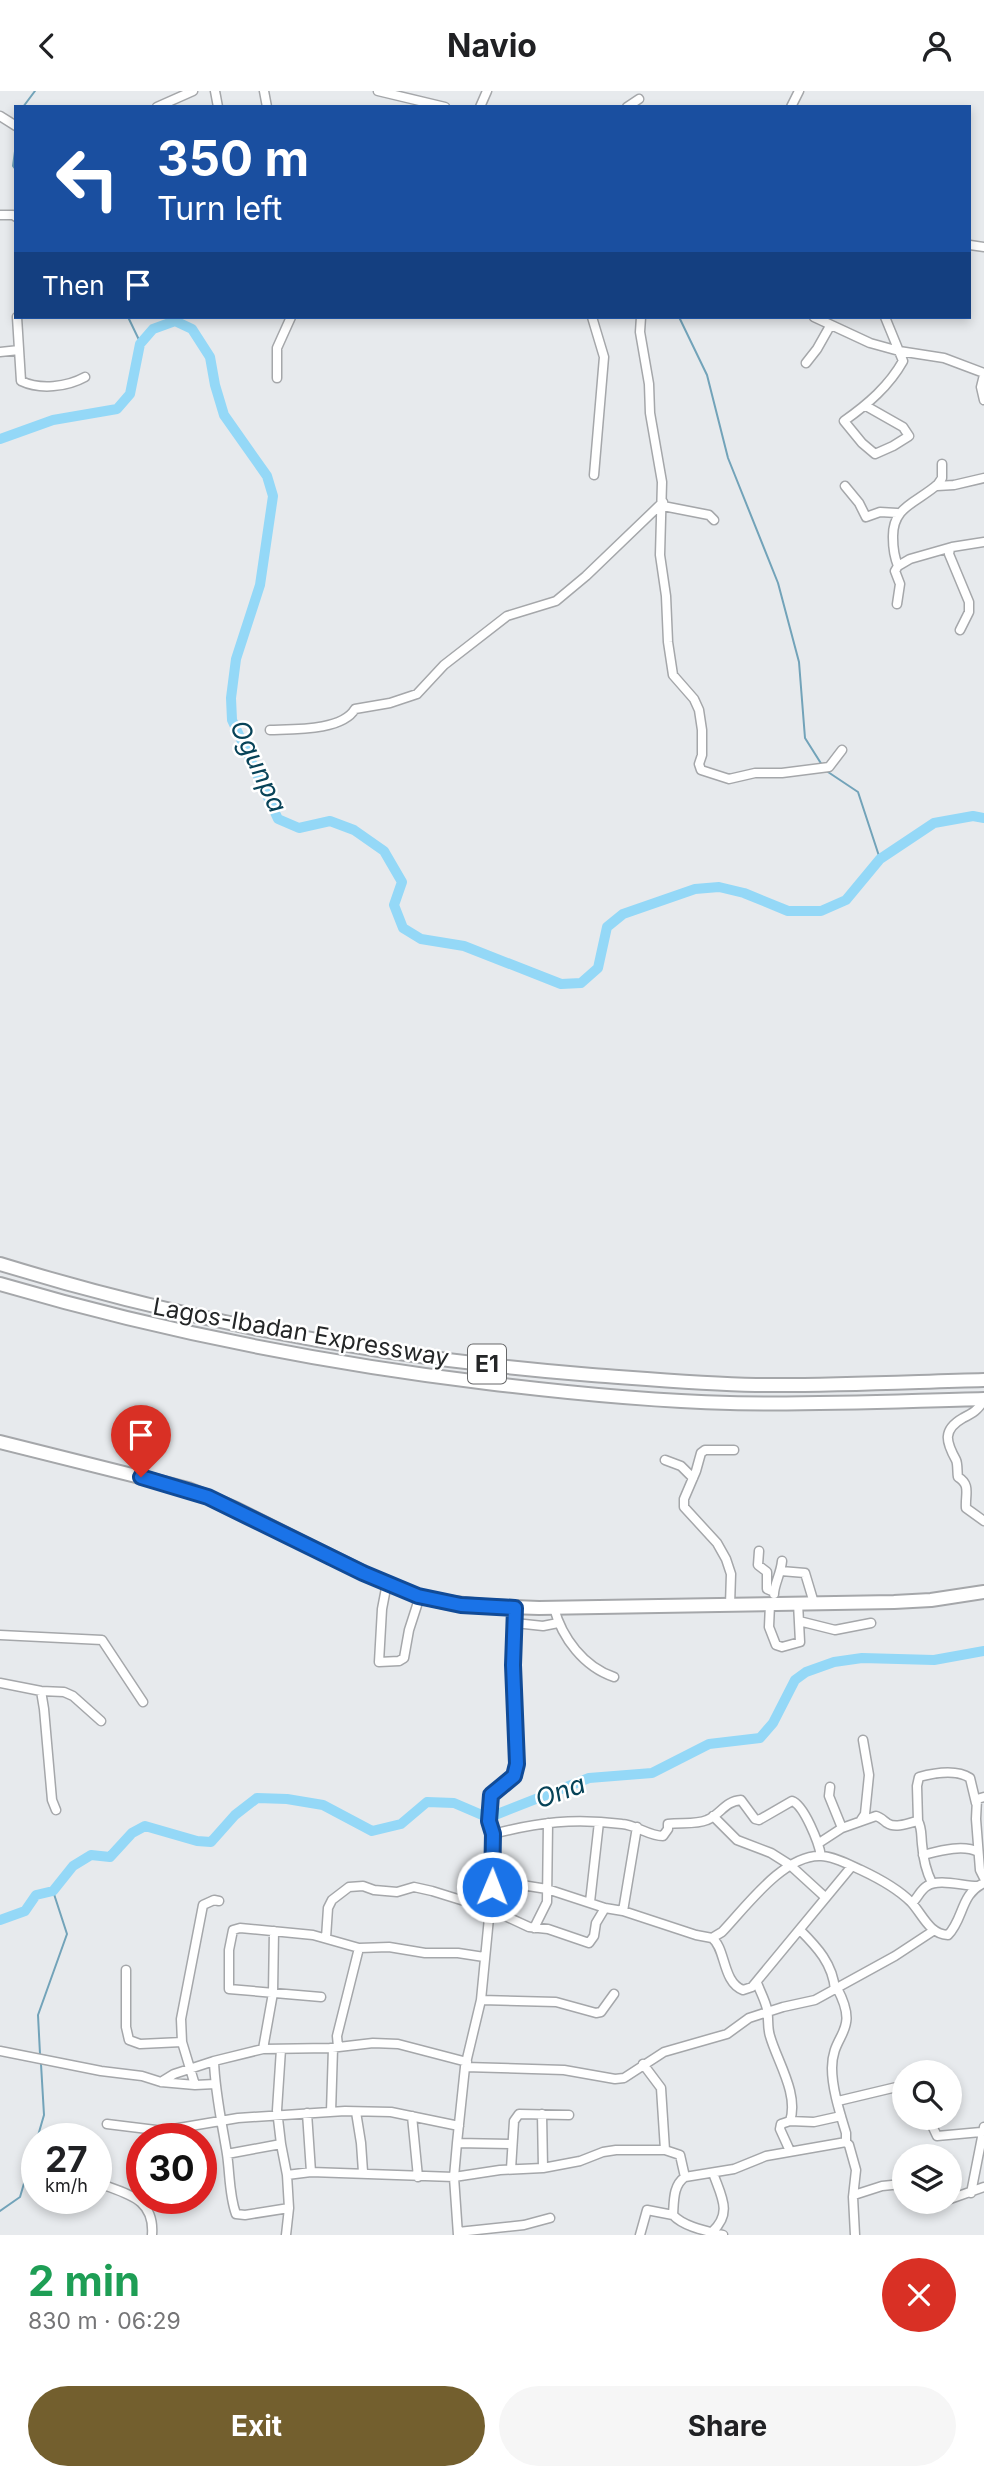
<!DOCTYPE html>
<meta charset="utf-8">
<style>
:root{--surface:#fff;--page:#f6f6f6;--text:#202124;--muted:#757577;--accent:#735f2e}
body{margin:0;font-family:Inter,sans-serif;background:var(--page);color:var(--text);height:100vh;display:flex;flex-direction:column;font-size:26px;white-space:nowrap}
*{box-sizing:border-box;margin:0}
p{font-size:23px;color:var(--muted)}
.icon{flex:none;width:38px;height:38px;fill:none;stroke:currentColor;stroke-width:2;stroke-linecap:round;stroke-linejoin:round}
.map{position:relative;height:2144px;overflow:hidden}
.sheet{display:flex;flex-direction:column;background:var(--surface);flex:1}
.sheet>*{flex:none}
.guide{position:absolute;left:14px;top:14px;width:957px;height:214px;border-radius:0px;box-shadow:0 4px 10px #0003;background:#1a4fa0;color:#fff;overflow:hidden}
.controls{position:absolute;left:892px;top:1969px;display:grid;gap:14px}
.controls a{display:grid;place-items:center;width:70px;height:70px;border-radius:50%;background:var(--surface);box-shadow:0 4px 10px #0003;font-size:35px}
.speed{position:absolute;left:21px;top:2032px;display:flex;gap:14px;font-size:35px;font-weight:700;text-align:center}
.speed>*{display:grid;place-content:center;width:91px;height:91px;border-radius:50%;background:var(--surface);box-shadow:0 4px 10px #0003;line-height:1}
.speed small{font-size:18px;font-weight:400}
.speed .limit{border:10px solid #d22;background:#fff;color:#111}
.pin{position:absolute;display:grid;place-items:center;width:60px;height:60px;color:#fff;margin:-72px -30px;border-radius:50% 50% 50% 0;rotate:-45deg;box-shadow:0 0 7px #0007}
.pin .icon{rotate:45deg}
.me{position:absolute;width:77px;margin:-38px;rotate:1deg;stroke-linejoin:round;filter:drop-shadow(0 0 5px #0008)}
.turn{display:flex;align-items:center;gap:24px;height:147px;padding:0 28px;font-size:32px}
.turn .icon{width:91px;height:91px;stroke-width:2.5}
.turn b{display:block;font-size:49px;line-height:60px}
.then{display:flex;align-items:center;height:66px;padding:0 28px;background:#0003;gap:14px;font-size:26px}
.round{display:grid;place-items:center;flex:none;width:74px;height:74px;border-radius:37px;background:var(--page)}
.head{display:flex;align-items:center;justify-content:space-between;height:119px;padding:0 28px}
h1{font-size:42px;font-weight:700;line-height:52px;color:#1e9e55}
.cta{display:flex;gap:14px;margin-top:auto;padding:14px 28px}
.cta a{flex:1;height:80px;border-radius:42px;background:var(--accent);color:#fff;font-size:28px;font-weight:700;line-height:80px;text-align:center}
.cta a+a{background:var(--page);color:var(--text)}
header{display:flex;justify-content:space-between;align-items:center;height:91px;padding:0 28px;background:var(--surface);font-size:32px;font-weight:700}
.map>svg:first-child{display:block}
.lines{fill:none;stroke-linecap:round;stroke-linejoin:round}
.stream{stroke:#72a3b9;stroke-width:2}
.river{stroke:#94d8f7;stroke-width:10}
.minor-casing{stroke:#a5a7aa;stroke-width:11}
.highway-casing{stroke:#a5a7aa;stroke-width:16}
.minor{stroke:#fff;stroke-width:8}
.highway{stroke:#fff;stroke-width:12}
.route-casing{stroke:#114b97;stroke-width:18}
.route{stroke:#1a73e8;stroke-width:12}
.labels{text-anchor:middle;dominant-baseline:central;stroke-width:5;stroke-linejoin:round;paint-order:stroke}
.shield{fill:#fff;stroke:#666768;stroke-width:2}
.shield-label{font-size:23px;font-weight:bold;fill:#242627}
.street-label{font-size:24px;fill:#242627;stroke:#fff}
.water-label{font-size:26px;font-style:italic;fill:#074358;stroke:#fff}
</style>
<header><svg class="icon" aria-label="back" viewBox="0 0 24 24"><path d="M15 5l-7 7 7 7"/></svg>Navio<svg class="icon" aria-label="person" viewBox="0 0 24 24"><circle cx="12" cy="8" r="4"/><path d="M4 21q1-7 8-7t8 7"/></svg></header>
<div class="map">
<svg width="984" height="2144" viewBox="0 0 984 2144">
<rect width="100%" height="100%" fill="#e7eaed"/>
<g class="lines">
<path class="stream" d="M 23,16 L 35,0
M 16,53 L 13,75 L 16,79
M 128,226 L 141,253
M 679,226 L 707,284 L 728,367 L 778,492 L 799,571 L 805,647 L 822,674
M 825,679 L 858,701 L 880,768
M 40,1963 L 38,1924 L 67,1843 L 53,1800
M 37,2048 L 44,2024 L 41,1973
M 0,2120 L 20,2106 L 37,2048"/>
<path class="river" d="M 0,348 L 53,329 L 117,318 L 130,303 L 140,253 L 153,238 L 175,230 L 192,238 L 210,266 L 215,294 L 224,324 L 267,385 L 273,405 L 260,494 L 236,568 L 231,607 L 232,629 L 278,728 L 299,737 L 330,730 L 354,739 L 384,760 L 402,791 L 394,814 L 403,837 L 421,848 L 464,855 L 561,893 L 581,892 L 598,877 L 607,836 L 623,823 L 695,798 L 719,796 L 744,802 L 788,820 L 821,820 L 846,809 L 880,768 L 934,732 L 973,725 L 984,727
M 0,1829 L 25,1820 L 36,1804 L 53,1800 L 73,1775 L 91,1764 L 110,1766 L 132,1742 L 145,1735 L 197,1750 L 211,1751 L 235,1724 L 257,1707 L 287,1708 L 323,1714 L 372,1740 L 401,1733 L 427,1711 L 454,1712 L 482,1724 L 495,1724 L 589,1687 L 652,1682 L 709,1653 L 760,1647 L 773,1632 L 795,1589 L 806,1581 L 834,1571 L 862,1567 L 934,1569 L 984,1560"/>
<g class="minor-casing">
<path id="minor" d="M 215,0 L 218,16
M 264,0 L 267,16
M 378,0 L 445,16
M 157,16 L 193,0
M 480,16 L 487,0
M 627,16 L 639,8
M 791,16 L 799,0
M 0,25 L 16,35
M 0,124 L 13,124 L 16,126
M 970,154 L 984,156
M 17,226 L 21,290 C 40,299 67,296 85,286
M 592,226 L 604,266 L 594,384
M 641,226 L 640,241 L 649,293 L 650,322 L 662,391 L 660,464 L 666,505 L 668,551 L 673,584 L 694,608 L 699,619 L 702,639 L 702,664 L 699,673 L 701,679 L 729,688 L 755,682 L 782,682 L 829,676 L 842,659
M 814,226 L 870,252 L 899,260 L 944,267 L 984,282
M 0,261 L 19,259 L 19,261
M 806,272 L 817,258 L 830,235
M 984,284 L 981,296 L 984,309
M 277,287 L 277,257 L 291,226
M 866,315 L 903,336 L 909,345 L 893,355 L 875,363 L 862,352 L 844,330 C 868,313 889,295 903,270 L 885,226
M 845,395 L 859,412 L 866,426 L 880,421 L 897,422
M 937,395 L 954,394 L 984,387
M 663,415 L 709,424 L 714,429
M 950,457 L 949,463 L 969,511 L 969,521 L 960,539
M 898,475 L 910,468 L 952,456 L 984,451
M 897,513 L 900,493 L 895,480 L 898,475 C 894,465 893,457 893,447 C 892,415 917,412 938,393 L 942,387 L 942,373
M 270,639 C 293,638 342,640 355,618 L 390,612 L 417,603 L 444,574 L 507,525 L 556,510 L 586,485 L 663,411
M 984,1309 C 978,1319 973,1322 963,1327 C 942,1339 946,1351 956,1369 C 958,1373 957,1381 958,1386 C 971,1394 965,1403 966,1417 L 984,1430
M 665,1369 L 681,1375 L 693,1387
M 759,1460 L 758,1474 L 767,1481 L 767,1498 L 774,1501
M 781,1480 L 805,1482 L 814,1512
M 387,1492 L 382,1518 L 379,1571 L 399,1570 L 404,1567 L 409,1539 L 420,1505
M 774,1503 C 774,1494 781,1482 782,1470
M 770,1513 L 769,1536 L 776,1554 L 782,1556 L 800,1551 L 798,1512
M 730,1514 L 731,1483 L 726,1468 L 717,1452 L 684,1416 L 684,1408 L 696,1380 L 701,1362 L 705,1359 L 734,1359
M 515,1517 L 513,1574 L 517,1673 L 515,1684 L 491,1704 L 489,1730 L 493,1743 C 539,1731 574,1727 622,1733 C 636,1734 649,1745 663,1745 L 668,1738 L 668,1733 C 681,1731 695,1734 707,1729 C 720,1724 725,1710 741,1709 L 755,1728 L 759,1729 L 792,1710 C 804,1714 819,1752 821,1765
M 554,1517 C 562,1547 584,1576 614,1586
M 799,1530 L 835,1539 L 871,1532
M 515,1532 L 543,1535 L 558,1532
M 0,1544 L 102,1549 L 143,1611
M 0,1592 L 41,1600 L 64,1601 L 73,1605 L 101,1630
M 41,1600 L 44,1618 L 52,1709 L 56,1719
M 830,1696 L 829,1705 L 842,1737
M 984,1706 L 977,1708 L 976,1728 L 980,1779 L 984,1787
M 713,1725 L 737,1749 L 771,1762 L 790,1774 L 825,1806
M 861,1729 L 865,1723 L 869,1684 L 863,1649
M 819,1752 L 842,1737 L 876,1725 C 880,1726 883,1729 887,1732 C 896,1738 907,1732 918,1730
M 923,1764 C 939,1760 963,1753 978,1761
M 932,1792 C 926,1780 923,1766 922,1753 C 921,1744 922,1737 918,1730 L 917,1695 L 919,1686 C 934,1682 956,1678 970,1687 L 976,1712
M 492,1796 L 493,1743
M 590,1811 L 599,1731
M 912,1812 C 918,1807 920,1799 927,1795 C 938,1787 963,1795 977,1795
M 623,1820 L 637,1736
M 506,1825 L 510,1820 L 521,1794
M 534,1837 L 547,1811 L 548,1732
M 800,1839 C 817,1856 833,1873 835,1899
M 326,1847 L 328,1817 L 332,1809 L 349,1796 L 363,1795 L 374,1799 L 397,1801 L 414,1796 L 432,1800 L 490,1818 L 529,1836 L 548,1838 L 589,1852 L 594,1845 L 596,1832 L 605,1817
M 712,1847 C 726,1857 722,1891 743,1899 L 752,1896 L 852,1775
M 126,1879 L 126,1936 L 129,1949 L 140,1953 L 182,1951
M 757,1892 C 760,1900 765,1909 767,1918 C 769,1927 767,1936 770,1945 C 777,1970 799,2003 790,2030
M 837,1897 C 861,1942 832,1941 832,1977 C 832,1998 840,2022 846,2042 L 846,2051 L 849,2054 L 856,2079 L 853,2106 L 855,2144
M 321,1906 L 229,1898 L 229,1859 L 233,1839 L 240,1837 L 313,1844 L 359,1857 L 389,1856 L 425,1862 L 458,1862 L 484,1866
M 481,1909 L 556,1911 L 596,1922 L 601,1921 L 614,1903
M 338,1956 L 337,1945 L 359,1857
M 263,1958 L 273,1902 L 274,1840
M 0,1960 L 101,1980 L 142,1985 L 161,1991 L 195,1994 L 215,1993
M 214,1970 C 215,2002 222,2032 227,2063 C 230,2083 229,2104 236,2123 L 245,2124 L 289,2117
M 643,1973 L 661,1997 L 665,2059 L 680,2064 L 685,2086
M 465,1976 L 564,1979 L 615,1988 L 624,1987 L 664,1961 L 727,1943 L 749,1927 L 783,1916 L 815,1909 L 895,1865 L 933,1840
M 161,1991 L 174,1983 L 214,1970 L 263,1958 L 330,1957 L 373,1952 L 398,1953 L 467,1971
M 195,1994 L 182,1951 L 181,1928 L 203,1814 L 214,1809 L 219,1810
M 838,2010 L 905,1994
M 331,2021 L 333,1957
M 356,2021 L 361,2052 L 363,2081
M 542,2023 L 543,2077
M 412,2025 L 418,2086
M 928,2026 L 937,2045 L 981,2041
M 107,2033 L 164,2040
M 165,2048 L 164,2040 L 173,2038 L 238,2027 L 345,2020 L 391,2021 L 459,2035
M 457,2052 L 511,2053
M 281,2053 L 277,2019 L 281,1958
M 790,2060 L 780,2038 L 781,2033 L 790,2030 L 814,2031 L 841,2025
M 227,2063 L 281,2053 L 287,2084
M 511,2078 L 514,2030 L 519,2023 L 569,2024
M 311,2081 L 454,2086 L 500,2079 L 543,2077 L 580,2070 L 603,2061 L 616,2059 L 665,2059
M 96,2091 C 125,2103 155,2106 152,2144
M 971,2102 L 984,2036
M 854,2104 L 882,2095 L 902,2093 L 905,2097
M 950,2108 L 984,2096
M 916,2110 L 922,2115 L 940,2110
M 673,2124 C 684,2136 707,2140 723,2144
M 458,2141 L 524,2134 L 550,2127
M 712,2141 C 733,2122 721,2105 713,2082
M 286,2144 L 289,2117 L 287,2084 L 311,2081 L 307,2022
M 458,2144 L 454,2086 L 457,2052 L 465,1976 L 481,1909 L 492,1796 L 509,1792 L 547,1798 L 605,1817 L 623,1820 L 696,1844 L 712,1847 L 722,1841 C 745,1817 784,1763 821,1765 C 833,1765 850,1774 861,1779 C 878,1787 897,1797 911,1811 C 923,1824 929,1843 948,1844 C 964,1828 960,1803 984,1792
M 640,2144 L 647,2119 L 673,2124 C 674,2110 673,2094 685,2086 L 734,2078 L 766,2065 L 846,2051"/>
</g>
<g class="highway-casing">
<path id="highway" d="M 0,1173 C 192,1232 392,1268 592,1284 C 647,1288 702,1293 756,1294 C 832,1295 908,1291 984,1289
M 0,1193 C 160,1240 322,1272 487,1292 C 568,1302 649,1310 730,1312 C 814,1314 899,1310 984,1308
M 0,1351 L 188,1398 L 236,1418 L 364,1482 L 418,1505 L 444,1511 L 484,1515 L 539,1517 L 894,1511 L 931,1509 L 984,1501"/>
</g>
<use href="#minor" class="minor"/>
<use href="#highway" class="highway"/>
</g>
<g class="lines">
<g class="route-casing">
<path id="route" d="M 141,1386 L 208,1406 L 363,1482 L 418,1505 L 461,1514 L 515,1517 L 513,1574 L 517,1673 L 514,1685 L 491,1704 L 489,1730 L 493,1743 L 492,1796"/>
</g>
<use href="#route" class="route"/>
</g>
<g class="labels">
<rect class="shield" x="468" y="1253.5" width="38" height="39" rx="5"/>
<g class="shield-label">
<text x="487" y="1273">E1</text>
</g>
<g class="street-label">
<text transform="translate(301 1241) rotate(10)">Lagos-Ibadan Expressway</text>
</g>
<g class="water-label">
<text transform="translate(259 675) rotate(65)">Ogunpa</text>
<text transform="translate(560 1700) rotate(-20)">Ona</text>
</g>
</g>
</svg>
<div class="controls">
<a><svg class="icon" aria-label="search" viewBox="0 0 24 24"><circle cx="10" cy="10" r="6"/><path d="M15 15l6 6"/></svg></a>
<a><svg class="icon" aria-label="layers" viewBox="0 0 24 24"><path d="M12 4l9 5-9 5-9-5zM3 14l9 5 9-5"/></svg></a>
</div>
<div class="speed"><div>27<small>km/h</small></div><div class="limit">30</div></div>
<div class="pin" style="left:141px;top:1386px;background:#d93025"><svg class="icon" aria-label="arrive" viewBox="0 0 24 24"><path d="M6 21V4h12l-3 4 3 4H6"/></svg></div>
<svg class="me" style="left:492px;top:1796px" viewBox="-20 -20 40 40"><circle r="17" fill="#1a73e8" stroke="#fff" stroke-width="3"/><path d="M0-11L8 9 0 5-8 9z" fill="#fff"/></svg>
<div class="guide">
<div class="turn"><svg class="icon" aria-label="left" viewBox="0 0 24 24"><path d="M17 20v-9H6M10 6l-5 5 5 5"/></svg><div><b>350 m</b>Turn left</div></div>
<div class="then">Then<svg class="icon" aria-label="arrive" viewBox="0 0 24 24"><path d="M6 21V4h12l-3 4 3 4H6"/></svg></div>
</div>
</div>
<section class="sheet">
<div class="head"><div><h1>2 min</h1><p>830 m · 06:29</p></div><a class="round" style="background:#d93025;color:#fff"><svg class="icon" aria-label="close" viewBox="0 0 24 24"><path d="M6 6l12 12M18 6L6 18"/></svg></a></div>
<div class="cta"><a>Exit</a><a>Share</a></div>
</section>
